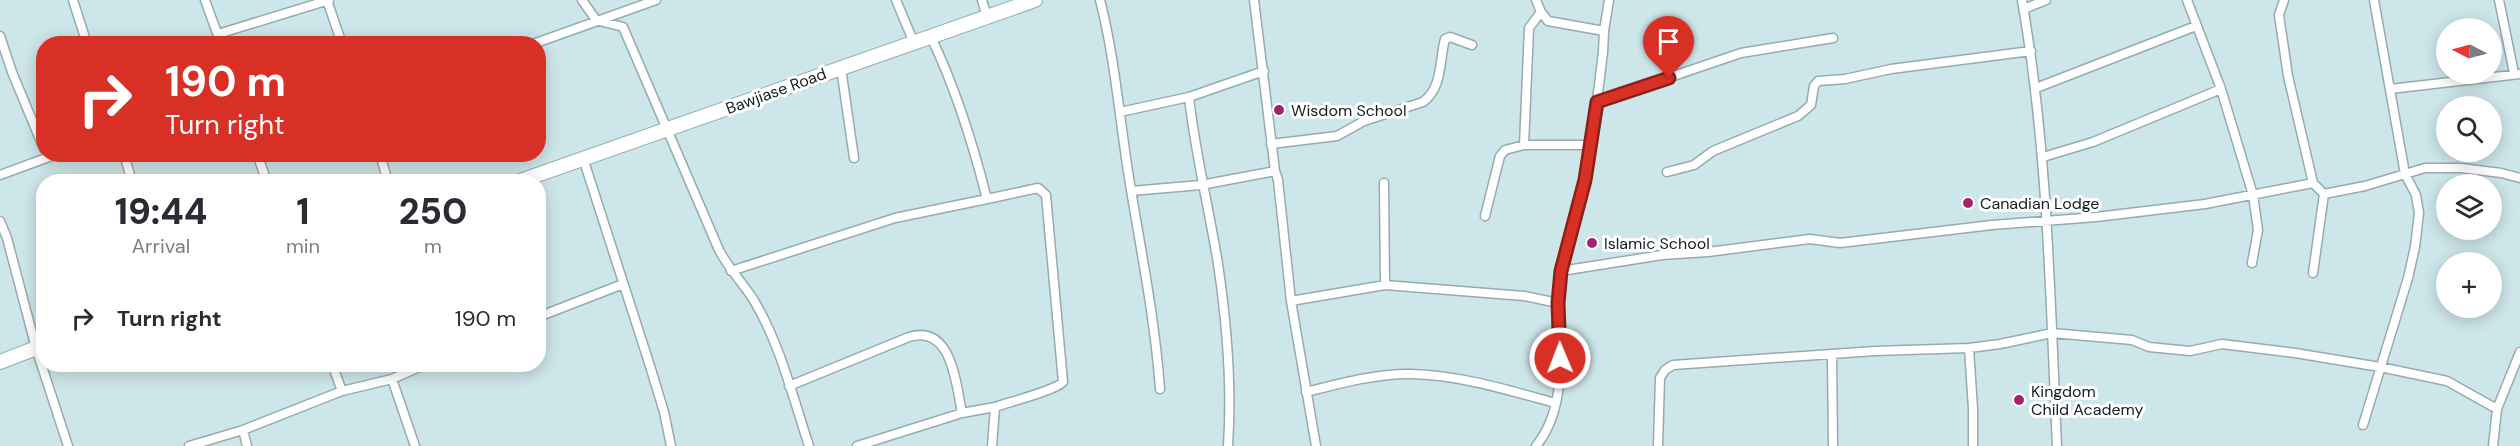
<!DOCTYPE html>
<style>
:root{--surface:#fff;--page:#f7f7f7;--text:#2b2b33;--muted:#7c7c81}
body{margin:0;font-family:"DM Sans",sans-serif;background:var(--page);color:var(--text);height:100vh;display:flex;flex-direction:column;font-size:22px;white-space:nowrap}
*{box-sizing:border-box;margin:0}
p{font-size:20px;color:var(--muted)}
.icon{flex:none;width:33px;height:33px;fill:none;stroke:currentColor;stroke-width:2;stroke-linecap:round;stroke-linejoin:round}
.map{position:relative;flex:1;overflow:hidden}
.sheet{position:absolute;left:36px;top:174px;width:510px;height:198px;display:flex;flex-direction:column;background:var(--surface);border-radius:24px;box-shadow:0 3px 15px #0003}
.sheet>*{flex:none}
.top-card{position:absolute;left:36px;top:36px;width:510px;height:126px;border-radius:24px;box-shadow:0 3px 15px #0003;background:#d93025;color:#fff;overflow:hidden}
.needle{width:39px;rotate:276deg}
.controls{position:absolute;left:2436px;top:18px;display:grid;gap:12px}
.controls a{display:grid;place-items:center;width:66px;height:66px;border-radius:50%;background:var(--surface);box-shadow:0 3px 15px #0003;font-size:30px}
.pin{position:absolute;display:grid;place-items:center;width:51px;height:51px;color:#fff;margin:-62px -26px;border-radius:50% 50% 50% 0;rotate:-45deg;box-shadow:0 0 6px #0007}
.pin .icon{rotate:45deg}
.me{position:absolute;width:66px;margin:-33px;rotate:359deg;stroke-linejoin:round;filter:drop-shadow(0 0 4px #0008)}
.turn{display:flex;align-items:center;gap:21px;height:126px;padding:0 30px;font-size:27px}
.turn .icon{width:78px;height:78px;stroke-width:2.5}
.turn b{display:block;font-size:42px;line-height:51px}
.eta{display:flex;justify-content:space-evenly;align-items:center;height:102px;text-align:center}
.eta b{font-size:36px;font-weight:800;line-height:42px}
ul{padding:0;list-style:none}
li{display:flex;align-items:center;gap:18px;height:84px;padding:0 30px}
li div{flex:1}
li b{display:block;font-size:22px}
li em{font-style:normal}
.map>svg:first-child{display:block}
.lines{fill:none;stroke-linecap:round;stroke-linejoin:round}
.minor-casing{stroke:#94acaf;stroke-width:11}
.primary-casing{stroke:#94acaf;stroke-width:16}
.minor{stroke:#fff;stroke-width:8}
.primary{stroke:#fff;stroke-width:14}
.route-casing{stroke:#8d1f18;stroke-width:15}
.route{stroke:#d93025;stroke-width:10}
.poi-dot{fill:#a4216e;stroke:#fff;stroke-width:2}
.labels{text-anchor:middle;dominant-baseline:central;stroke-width:6;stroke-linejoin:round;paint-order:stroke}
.street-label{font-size:16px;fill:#141e1f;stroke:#fff}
.poi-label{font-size:16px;fill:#141e1f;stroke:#fff;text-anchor:start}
</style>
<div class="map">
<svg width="2520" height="446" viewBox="0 0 2520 446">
<rect width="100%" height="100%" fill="#cde6e9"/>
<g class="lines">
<g class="minor-casing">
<path id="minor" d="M 73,0 L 87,44
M 205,0 L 221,44
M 327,0 L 342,44
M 582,0 L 596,20 L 623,27 L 719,250 C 729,269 742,282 753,299 C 780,343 793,398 809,446
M 896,0 L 914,43
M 982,0 L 987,17
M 1100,0 C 1116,62 1120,127 1131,190 C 1142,256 1155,321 1160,389
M 1254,0 L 1275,171 L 1278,180 L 1291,301 L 1316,446
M 1536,0 L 1541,12 L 1548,21 L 1604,31 L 1603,52 C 1597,102 1591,152 1580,202 C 1575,225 1565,248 1561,272 C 1553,328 1575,398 1536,446
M 2022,0 C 2048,148 2050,297 2057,446
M 2187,0 L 2221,89 L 2253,195 L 2258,230 L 2252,263
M 2284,0 L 2279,15 L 2288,76 L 2313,183
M 2499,0 L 2514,73
M 2024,9 L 2046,0
M 1604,31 L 1609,0
M 218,34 L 329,0
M 0,36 L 12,72 L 44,149
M 931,37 C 956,89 973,144 987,199 L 1038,188 L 1046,195 L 1063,382 C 1054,391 1009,402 995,407 L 992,446
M 533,44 L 656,0
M 841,68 L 854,158
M 2036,88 L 2196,26
M 2390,89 L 2520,74
M 1597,102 L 1741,53 L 1833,38
M 1120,112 L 1189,97
M 1271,144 L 1337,136 L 1364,121 L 1423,102 C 1443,87 1439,61 1445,39 L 1450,37 L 1472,45
M 1524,145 L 1529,28 L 1541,12
M 124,154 L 132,182
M 257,154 L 267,182
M 380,154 L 388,182
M 2043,157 L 2093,142 L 2221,89
M 583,158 L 650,366 L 664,412 L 671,446
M 1667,172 L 1694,165 L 1713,151 L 1798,116 L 1811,105 L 1814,86 L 1818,81 L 1845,79 L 1891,69 L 2031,51
M 0,175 L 57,154
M 1384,183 L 1385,285
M 1131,191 L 1201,185 L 1275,171
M 1485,216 L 1500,156 L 1505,150 L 1524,145 L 1590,145
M 0,221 L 7,238 L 36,348 L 68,446
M 731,271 L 895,218 L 987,199
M 1561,271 L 1662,255 L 1708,252 L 1810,239 L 1840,243 L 1992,225 L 2096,217 L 2205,204 L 2313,183 L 2324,194 L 2365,186 L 2425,168 L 2461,168 L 2501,173 L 2520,178
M 2313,273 L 2324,194
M 1291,301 L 1385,285 L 1524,296 L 1558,303
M 538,317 L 623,284
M 1969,348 L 1973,409 L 1973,445
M 1832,354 L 1833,446
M 332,364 L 342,391
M 392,379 L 415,446
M 789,386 L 909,337 C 952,324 956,384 962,413
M 1306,392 C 1338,384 1378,373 1411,374 C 1460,375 1508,390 1555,403
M 2363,425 L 2408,278 L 2415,247 L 2419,213 L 2416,195 L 2405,174 L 2374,0
M 243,430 L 247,446
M 189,446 L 243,430 L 342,391 L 392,379 L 426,364
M 857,446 L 962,413 L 995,407
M 1228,446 C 1232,385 1227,324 1218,264 C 1209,208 1195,153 1189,97 L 1264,71
M 1658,446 L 1660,378 L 1665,370 L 1673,365 L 1875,351 L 1969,348 L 2000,344 L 2052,333 L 2132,340 L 2149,347 L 2190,351 L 2222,344 L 2295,353 L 2380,367 L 2447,381 L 2497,409
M 2493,446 L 2497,409 L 2520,352"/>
</g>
<g class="primary-casing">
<path id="primary" d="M 517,182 L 1035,0
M 0,362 L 44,345"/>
</g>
<use href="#minor" class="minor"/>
<use href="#primary" class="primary"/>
</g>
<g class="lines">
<g class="route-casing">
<path id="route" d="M 1560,358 L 1558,303 L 1561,271 L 1585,180 L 1597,102 L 1669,78"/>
</g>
<use href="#route" class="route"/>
</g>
<g class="poi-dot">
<circle cx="1279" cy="110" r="6"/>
<circle cx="1968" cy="203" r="6"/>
<circle cx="1592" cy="243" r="6"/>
<circle cx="2019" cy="400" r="6"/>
</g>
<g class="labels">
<g class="street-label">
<text transform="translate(776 91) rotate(-20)">Bawjiase Road</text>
</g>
<g class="poi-label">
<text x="1291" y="110">Wisdom School</text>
<text x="1980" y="203">Canadian Lodge</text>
<text x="1604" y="243">Islamic School</text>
<text x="2031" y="391">Kingdom<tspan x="2031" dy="18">Child Academy</tspan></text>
</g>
</g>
</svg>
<div class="controls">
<a><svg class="needle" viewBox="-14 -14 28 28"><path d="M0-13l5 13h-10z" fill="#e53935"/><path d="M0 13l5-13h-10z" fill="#7c7c81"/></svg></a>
<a><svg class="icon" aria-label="search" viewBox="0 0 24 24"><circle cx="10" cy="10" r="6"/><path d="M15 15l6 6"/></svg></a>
<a><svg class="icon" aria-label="layers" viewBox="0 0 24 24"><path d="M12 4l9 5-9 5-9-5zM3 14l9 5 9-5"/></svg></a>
<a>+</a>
</div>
<div class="pin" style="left:1669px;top:78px;background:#d93025"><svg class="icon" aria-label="arrive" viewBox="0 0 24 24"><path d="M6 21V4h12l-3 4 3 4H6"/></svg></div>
<svg class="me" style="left:1560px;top:358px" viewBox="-20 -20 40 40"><circle r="17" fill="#d93025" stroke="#fff" stroke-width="3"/><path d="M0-11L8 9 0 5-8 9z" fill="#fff"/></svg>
<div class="top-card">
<div class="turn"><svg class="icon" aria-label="right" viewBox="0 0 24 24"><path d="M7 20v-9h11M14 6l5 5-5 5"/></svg><div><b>190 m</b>Turn right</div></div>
</div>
<section class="sheet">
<div class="eta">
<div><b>19:44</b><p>Arrival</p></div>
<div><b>1</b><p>min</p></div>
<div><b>250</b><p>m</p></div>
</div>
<ul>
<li><svg class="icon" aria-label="right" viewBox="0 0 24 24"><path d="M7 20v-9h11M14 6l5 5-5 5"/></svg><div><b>Turn right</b></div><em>190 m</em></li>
</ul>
</section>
</div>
